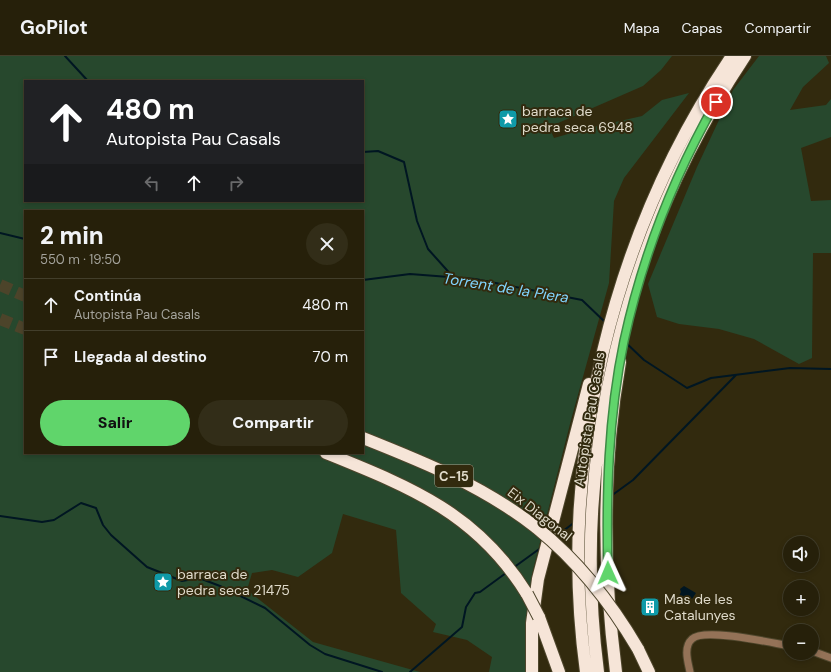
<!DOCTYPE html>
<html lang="es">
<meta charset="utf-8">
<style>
:root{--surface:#26200a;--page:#322d18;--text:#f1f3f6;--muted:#a4a39c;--line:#423e2b;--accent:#60d56b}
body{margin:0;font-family:"DM Sans",sans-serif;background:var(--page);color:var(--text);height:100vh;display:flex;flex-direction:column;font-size:15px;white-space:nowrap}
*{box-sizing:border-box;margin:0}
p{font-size:13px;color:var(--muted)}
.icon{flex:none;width:22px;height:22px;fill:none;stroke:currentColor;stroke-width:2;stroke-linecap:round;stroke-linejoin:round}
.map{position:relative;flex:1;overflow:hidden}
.panel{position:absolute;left:24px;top:154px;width:340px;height:244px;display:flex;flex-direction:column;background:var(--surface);border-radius:0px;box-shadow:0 2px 6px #0003,0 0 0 1px var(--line)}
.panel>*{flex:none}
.guide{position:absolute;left:24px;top:24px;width:340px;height:122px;border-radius:0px;box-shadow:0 2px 6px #0003,0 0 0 1px var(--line);background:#202124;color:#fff;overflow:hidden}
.buttons{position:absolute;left:783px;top:480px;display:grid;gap:8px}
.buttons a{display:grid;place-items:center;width:36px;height:36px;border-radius:50%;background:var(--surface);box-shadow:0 2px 6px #0003,0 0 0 1px var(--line);font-size:20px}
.pin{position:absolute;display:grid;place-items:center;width:34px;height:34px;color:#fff;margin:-17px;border:2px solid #fff;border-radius:50%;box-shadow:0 1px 4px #0007}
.me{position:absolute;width:44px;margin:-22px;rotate:359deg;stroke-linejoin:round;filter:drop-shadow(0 0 3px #0008)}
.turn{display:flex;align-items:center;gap:14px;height:84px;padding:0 16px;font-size:18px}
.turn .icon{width:52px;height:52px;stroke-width:2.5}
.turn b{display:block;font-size:28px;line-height:34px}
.lanes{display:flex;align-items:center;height:38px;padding:0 16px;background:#0003;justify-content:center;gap:20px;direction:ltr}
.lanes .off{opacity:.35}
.round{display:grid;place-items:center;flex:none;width:42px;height:42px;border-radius:21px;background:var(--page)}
.overview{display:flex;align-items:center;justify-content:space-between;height:68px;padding:0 16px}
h1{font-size:24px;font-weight:800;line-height:30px}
.button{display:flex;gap:8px;margin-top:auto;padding:8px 16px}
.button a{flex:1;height:46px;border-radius:24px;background:var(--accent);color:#111;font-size:16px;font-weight:800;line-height:46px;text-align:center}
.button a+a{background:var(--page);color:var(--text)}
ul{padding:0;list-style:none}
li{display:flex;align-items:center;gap:12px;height:52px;padding:0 16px;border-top:1px solid var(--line)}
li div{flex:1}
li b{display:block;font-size:15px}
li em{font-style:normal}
header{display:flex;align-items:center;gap:24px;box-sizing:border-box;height:56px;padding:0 20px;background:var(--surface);border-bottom:1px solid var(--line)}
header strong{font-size:19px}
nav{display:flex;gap:22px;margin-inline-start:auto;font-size:14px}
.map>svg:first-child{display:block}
.green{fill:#27482d;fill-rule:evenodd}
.water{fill:#001622}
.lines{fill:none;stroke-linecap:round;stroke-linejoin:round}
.stream{stroke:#001622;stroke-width:2}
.highway-tunnel{stroke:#4c442a;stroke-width:12;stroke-dasharray:12 6;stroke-linecap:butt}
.street-casing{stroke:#4e462c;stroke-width:9}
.highway-casing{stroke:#4e462c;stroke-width:14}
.street{stroke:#947257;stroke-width:7}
.highway{stroke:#f6e5d8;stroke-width:12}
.highway-bridge-casing{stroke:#4e462c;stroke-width:14;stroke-linecap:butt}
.highway-bridge{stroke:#f6e5d8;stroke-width:12}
.route-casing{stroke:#3e8a46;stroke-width:10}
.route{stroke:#60d56b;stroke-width:7}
.labels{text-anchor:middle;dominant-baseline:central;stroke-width:4;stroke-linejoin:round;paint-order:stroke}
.shield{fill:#322a0e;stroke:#aba592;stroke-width:1}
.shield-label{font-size:13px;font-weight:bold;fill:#dfdaca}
.poi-label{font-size:14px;fill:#dfdaca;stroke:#322a0e;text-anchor:start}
.street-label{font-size:14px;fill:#dfdaca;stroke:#322a0e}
.water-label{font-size:15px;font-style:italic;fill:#81d4fd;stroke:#322a0e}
</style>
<header>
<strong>GoPilot</strong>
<nav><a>Mapa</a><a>Capas</a><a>Compartir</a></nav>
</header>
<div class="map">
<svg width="831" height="616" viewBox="0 0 831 616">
<rect width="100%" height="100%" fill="#322a0e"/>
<path class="green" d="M 0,0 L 672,0 L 661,14 L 643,30 L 549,71 L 554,82 L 589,72 L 642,60 L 662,44 L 689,37 L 624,122 L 614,145 L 609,227 L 571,364 L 532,518 L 525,616 L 489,616 L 492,601 L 467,584 L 433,576 L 436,568 L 401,537 L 396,474 L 343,458 L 332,497 L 298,521 L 272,514 L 252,517 L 247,534 L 313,586 L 420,616 L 0,616 ZM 25,25 L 363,25 L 363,145 L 25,145 ZM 25,155 L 363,155 L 363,397 L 25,397 Z
M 759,0 L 826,0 L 829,7 L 803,31 L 790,54 L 826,49 L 831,43 L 831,81 L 801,92 L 811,145 L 831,144 L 831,197 L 813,197 L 812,302 L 799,308 L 754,283 L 719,273 L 679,268 L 657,261 L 648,228 L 697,111 L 733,34 Z"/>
<path class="water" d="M 684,530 L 696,537 L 692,543 L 685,540 L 683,543 L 679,540 L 681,536 L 680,533 Z"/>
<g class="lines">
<path class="stream" d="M 65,0 L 88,25
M 363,96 L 378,95 L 404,106 L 417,165 L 428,193 L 454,222
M 0,177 L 25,183
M 363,224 L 410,218 L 475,223 L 582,244 L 606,267
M 623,284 L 644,304 L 687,332 L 711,322 L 790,312 L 831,313
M 611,440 L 633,424 L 736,319
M 0,460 L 42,466 L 54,464 L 81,447 L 96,452 L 103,469 L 111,479 L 147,511 L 182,525 L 199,522 L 220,530 L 265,552 L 310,589 L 325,598 L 382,616
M 555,481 L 575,466
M 513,512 L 542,491
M 410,616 L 462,571 L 466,551 L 475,537 L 480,536 L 506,517"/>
<path class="highway-tunnel" d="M 0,229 L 25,240
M 0,263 L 25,273"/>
<g class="street-casing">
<path id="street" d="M 812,595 L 831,602
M 690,616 C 688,606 683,591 692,583 C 704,571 772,587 790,590"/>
</g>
<g class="highway-casing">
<path id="highway" d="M 363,382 C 426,407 483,430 537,472
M 326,397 C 410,431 477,457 527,538
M 539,561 L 559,616
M 638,593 L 649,616
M 532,616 L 532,567 L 538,523 L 589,328
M 586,616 C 557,404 612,177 732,0
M 598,616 C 570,399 625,181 745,0
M 616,616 C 603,514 602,408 620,306"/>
</g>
<use href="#street" class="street"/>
<use href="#highway" class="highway"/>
<g class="highway-bridge-casing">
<path id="highway-bridge" d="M 537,472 C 579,506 611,547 638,593
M 527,538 L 539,561"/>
</g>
<use href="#highway-bridge" class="highway-bridge"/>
</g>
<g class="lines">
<g class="route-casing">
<path id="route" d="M 608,517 C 606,440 608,361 624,285 C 642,202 674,120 716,46"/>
</g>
<use href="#route" class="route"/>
</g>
<defs>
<g id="sight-square" transform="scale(1)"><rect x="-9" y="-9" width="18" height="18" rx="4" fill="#0f9aa8" stroke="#322a0e"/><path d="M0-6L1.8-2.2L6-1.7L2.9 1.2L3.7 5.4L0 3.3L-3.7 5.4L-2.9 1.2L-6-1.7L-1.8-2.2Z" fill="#fff"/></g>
<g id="building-square" transform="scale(1)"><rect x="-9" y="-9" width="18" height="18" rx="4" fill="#0f9aa8" stroke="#322a0e"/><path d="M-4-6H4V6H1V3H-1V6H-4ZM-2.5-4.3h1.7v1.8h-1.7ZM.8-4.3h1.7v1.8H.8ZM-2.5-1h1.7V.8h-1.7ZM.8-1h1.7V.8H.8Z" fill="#fff"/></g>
</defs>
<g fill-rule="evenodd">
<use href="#sight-square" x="508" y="63"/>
<use href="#sight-square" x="163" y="526"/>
<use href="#building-square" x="650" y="551"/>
</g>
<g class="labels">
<rect class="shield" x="435" y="409" width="38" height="22" rx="3"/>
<g class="shield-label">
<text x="454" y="420">C-15</text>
</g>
<g class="poi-label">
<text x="522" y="55">barraca de<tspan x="522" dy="16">pedra seca 6948</tspan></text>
<text x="177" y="518">barraca de<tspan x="177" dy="16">pedra seca 21475</tspan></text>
<text x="664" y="543">Mas de les<tspan x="664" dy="16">Catalunyes</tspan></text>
</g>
<g class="street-label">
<text transform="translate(589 363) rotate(-81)">Autopista Pau Casals</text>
<text transform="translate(540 458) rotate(38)">Eix Diagonal</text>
</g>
<g class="water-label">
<text transform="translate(506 232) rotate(9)">Torrent de la Piera</text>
</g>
</g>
</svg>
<div class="buttons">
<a><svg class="icon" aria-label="sound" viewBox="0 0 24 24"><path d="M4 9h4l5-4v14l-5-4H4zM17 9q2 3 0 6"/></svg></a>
<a>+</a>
<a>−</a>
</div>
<div class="pin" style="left:716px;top:46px;background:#d93025"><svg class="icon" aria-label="arrive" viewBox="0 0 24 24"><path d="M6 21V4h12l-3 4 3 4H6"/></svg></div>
<svg class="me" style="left:608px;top:517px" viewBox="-20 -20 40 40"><path d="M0-17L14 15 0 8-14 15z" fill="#60d56b" stroke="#fff" stroke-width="4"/></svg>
<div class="guide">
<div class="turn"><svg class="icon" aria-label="ahead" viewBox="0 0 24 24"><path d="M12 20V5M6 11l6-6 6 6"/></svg><div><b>480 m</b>Autopista Pau Casals</div></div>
<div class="lanes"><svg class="icon off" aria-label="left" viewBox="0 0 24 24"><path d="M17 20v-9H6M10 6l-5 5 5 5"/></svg><svg class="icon" aria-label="ahead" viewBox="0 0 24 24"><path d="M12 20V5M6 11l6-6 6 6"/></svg><svg class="icon off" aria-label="right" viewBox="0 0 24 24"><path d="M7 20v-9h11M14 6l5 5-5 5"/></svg></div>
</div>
<section class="panel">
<div class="overview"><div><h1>2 min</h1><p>550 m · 19:50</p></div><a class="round"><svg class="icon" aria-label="close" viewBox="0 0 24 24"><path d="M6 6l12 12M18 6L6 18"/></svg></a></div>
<ul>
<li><svg class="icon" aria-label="ahead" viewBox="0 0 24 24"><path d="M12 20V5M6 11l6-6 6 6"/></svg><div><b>Continúa</b><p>Autopista Pau Casals</p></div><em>480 m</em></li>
<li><svg class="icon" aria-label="arrive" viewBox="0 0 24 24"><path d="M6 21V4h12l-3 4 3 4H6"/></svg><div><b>Llegada al destino</b></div><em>70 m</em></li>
</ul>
<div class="button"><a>Salir</a><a>Compartir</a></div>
</section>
</div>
